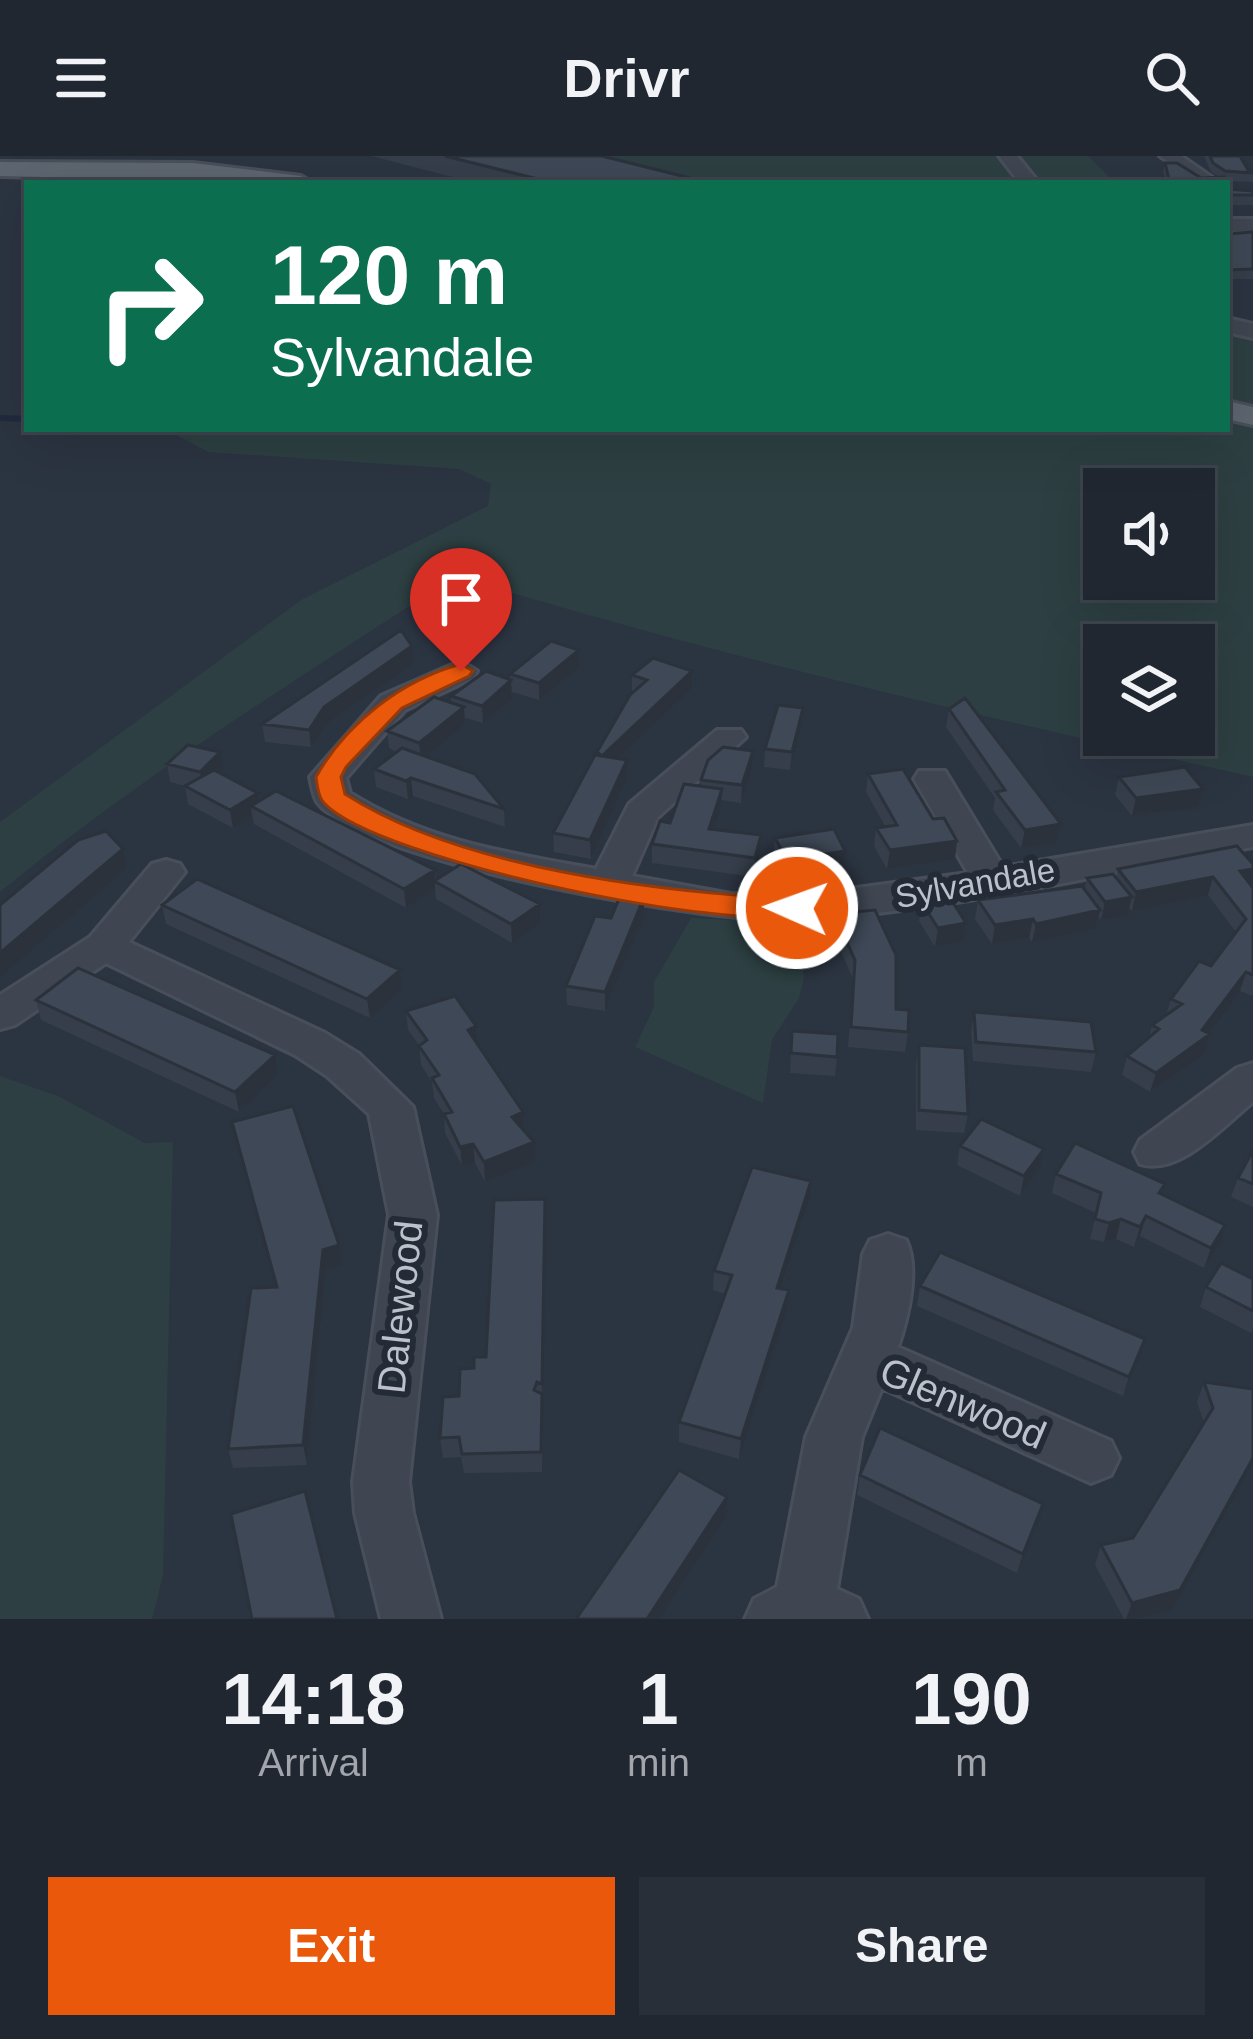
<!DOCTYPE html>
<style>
:root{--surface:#202731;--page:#282f39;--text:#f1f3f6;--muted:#a2a5ab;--line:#3d444d;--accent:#ea580c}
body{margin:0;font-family:Arial,sans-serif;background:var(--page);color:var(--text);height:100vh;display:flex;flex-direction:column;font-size:45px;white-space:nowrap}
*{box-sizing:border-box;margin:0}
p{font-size:39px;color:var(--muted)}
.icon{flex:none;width:66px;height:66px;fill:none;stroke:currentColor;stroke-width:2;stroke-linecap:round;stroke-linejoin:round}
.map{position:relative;height:1463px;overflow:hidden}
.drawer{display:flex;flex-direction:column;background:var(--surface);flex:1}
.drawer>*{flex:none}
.hud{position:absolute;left:24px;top:24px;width:1206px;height:252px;border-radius:0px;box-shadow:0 12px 48px #0002,0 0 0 3px var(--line);background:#0b6e4f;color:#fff;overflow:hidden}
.tools{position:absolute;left:1083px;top:312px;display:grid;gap:24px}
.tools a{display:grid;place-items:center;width:132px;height:132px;border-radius:0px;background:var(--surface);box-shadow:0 12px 48px #0002,0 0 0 3px var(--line);font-size:60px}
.pin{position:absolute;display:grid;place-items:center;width:102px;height:102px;color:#fff;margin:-123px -51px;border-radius:50% 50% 50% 0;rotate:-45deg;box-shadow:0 0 12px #0007}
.pin .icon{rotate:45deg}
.me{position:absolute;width:132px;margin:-66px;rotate:272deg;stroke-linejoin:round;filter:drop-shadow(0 0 9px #0008)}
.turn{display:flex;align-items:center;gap:42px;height:252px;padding:0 48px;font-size:54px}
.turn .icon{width:156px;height:156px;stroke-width:2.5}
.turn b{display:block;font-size:84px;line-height:102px}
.eta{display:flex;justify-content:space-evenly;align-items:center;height:204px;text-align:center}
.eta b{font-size:72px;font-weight:700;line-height:84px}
.primary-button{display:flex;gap:24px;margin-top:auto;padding:24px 48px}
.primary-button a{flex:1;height:138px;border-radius:0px;background:var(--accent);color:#fff;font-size:48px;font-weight:700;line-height:138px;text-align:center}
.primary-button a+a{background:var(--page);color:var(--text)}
header{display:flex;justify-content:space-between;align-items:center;height:156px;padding:0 48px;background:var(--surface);font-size:54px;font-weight:700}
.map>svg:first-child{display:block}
.green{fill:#2d3f42;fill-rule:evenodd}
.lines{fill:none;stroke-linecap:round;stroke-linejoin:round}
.stream{stroke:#1f2b3e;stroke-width:6}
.minor-casing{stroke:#494f5a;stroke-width:6}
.major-casing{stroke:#494f5a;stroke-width:6}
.minor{fill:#3f4651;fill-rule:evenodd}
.major{fill:#5d6570;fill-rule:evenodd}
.wall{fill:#353e4a}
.shaded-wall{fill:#2b323c}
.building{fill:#3e4856;stroke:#2b323c;stroke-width:3}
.route{fill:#ea580c;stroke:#983908;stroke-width:3}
.labels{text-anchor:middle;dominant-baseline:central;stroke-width:12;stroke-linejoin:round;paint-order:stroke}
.street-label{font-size:33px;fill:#bcc1cb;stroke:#232b36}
.near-street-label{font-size:39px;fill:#bcc1cb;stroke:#232b36}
</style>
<header><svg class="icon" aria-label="menu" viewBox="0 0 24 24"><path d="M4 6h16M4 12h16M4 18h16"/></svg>Drivr<svg class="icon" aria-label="search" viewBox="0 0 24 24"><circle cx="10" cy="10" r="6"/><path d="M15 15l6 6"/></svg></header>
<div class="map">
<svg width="1253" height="1463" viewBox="0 0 1253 1463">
<rect width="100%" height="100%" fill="#2b3441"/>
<path class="green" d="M 517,0 L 1088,0 L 1116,27 L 624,27 Z
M 1227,174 L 1253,181 L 1253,621 C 985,561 718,501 456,420 C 300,521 144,618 0,736 L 0,666 L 301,444 L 488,350 L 491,328 L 459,313 L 208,296 L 165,273 L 1227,273 ZM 1104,333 L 1194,333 L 1194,423 L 1104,423 ZM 1104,489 L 1194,489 L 1194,579 L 1104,579 Z
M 691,762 L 796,767 L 804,822 L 799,842 L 772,884 L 763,947 L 635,891 L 654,851 L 654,826 Z
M 0,920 L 58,940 L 145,987 L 173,986 L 163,1420 L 152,1463 L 0,1463 Z"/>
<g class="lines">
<path class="stream" d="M 0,262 L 27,263"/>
<g class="minor-casing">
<path id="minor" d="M 999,0 L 1017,0 L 1039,27 L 1020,27 Z
M 1160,0 L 1181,0 L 1220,27 L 1199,27 Z
M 1227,63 L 1253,63 L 1253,75 L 1227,75 Z
M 1227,162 L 1253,168 L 1253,182 L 1227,176 Z
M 461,505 L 477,515 L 473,522 L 405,554 L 346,622 L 350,637 C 426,685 508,697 596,713 L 629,648 L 717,574 L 741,574 L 746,581 L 658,661 L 632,720 L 731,738 L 797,740 L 968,717 L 914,623 L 919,615 L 945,615 L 1003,711 L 1253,669 L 1253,691 C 1106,717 949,755 801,764 C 720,769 365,708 318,647 C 313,640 312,630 310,621 L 381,540 Z
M 166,704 L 180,708 L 185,716 L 129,786 L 325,877 L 359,898 L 413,951 L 437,1059 L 409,1326 L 413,1357 L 441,1463 L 381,1463 L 355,1357 L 353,1326 L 389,1059 L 369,958 L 327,920 L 295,899 L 106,807 L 15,869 L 0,873 L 0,839 L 90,781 L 152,708 Z
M 1253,907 L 1253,946 C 1223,970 1180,1020 1140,1008 L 1134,996 L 1140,984 L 1237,912 Z
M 888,1078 L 906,1084 C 920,1112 908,1162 898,1191 L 1111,1285 L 1119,1302 L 1111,1319 L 1091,1327 L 882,1232 L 862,1281 L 837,1433 L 859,1443 L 868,1463 L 745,1463 L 754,1443 L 777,1431 L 806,1281 L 853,1172 L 863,1098 L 870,1084 Z"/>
</g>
<g class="major-casing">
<path id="major" d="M 0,6 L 193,7 L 301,20 L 312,27 L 0,20 Z
M 1227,245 L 1253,251 L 1253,269 L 1227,263 Z"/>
</g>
<use href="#minor" class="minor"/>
<use href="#major" class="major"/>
</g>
<path class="wall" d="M 371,0 L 602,0 L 686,21 L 686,27 L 476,27 Z
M 1204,0 L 1240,0 L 1248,14 L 1253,14 L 1253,26 L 1226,25 L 1226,27 L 1166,27 L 1163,16 L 1165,7 L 1201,22 L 1219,21 L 1211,16 Z
M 1227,29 L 1228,33 L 1253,35 L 1253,49 L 1227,49 Z
M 1253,76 L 1253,123 L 1227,123 L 1227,78 Z
M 412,490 L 414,507 L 326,568 L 311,591 L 265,586 L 262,568 Z
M 579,511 L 539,544 L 512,536 L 512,542 L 483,567 L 465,562 L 465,568 L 426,601 L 504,653 L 505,671 L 413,640 L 408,643 L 376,631 L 374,613 L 397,596 L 389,592 L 387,575 L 451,547 L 451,540 L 510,524 L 510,518 Z
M 692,515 L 692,532 L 618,603 L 627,622 L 591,703 L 554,696 L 553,677 L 632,536 L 632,519 Z
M 803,552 L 802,569 L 790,614 L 764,611 L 765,593 Z
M 949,553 L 1061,668 L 1057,687 L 1021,692 L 993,654 L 995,642 L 946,571 Z
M 753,595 L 752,613 L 741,647 L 721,644 L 714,673 L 760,698 L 754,721 L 652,707 L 652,688 L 701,630 L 701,624 Z
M 167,608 L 223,614 L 220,617 L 258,637 L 260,645 L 435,714 L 436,724 L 540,767 L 512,787 L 436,743 L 435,733 L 406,752 L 254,668 L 252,660 L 233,672 L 188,648 L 185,630 L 170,626 Z
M 868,618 L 955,703 L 887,713 L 874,690 L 876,672 L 885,670 L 866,636 Z
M 1119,621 L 1203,633 L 1198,651 L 1132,660 L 1115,639 Z
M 775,682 L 843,713 L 785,722 L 773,700 Z
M 1253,708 L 1253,838 L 1252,840 L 1240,835 L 1208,877 L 1210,878 L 1204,898 L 1150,936 L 1122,919 L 1127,900 L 1149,882 L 1152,869 L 1166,859 L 1171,843 L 1211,810 L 1236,776 L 1208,739 L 1132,755 L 1129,752 L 1127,760 L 1101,764 L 1099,761 L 1096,773 L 1032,786 L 1029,782 L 992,788 L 975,763 L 978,744 L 1085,733 L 1087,722 L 1116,721 L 1118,713 Z
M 922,747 L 966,767 L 963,786 L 935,791 L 919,765 Z
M 162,749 L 400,814 L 402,833 L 370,862 L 166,768 Z
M 834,758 L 896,853 L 908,876 L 905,896 L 848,891 L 853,823 L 833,777 Z
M 644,760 L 605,855 L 567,849 L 566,830 L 611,762 Z
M 36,844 L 278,918 L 239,956 L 41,864 Z
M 406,855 L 476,870 L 478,888 L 523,956 L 524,975 L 535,1006 L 485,1026 L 475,1007 L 462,1010 L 445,977 L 444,958 L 434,942 L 432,926 L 421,909 L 419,889 L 408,874 Z
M 974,856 L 1096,896 L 1091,916 L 973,905 L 971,876 Z
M 792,875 L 837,901 L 835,920 L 790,917 Z
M 919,889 L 968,958 L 964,977 L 916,974 L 916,908 Z
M 232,966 L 342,1109 L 326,1113 L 307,1309 L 233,1312 L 228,1293 L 276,1131 Z
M 960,990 L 1044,993 L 1040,1012 L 1020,1040 L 957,1009 Z
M 1253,994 L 1253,1051 L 1231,1041 L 1238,1022 Z
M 1056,1018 L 1162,1038 L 1219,1089 L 1204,1112 L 1140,1080 L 1134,1091 L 1116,1083 L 1104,1086 L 1090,1083 L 1096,1057 L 1052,1037 Z
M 809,1045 L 781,1133 L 789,1134 L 787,1154 L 739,1303 L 679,1286 L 679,1266 L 725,1138 L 713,1134 L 714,1115 Z
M 546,1063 L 542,1316 L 464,1317 L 461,1301 L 443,1302 L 440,1282 L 459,1240 L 474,1212 L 486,1201 Z
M 1253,1123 L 1253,1173 L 1251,1177 L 1200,1151 L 1206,1131 Z
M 920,1130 L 1139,1203 L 1123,1240 L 917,1150 Z
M 1204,1226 L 1253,1233 L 1253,1307 L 1173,1453 L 1136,1463 L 1124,1463 L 1095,1409 L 1101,1389 L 1133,1382 L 1204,1267 L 1197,1246 Z
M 860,1319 L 1038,1368 L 1017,1417 L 857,1339 Z"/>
<path class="shaded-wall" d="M 412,490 L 414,507 L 326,568 L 311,591 L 309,574 L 324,551 Z
M 579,494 L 579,511 L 539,544 L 539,527 Z
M 692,515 L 692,532 L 602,618 L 602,600 Z
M 511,524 L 512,542 L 483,567 L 482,550 Z
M 464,551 L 465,568 L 421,605 L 419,587 Z
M 803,552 L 802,569 L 790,614 L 792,596 Z
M 753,595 L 752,613 L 741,647 L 742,629 Z
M 220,596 L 223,614 L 203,634 L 200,616 Z
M 627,604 L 627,622 L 591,703 L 590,684 Z
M 411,622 L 413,640 L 408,643 L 406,625 Z
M 722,633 L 721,651 L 708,691 L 709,673 Z
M 1203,633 L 1198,651 L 1132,660 L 1136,642 Z
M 258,637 L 261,655 L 251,650 L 252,660 L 233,672 L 230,654 Z
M 1061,668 L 1057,687 L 1021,692 L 1025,674 Z
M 761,679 L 760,698 L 754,721 L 755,702 Z
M 957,685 L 955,703 L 887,713 L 890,694 Z
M 123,693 L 127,711 L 0,821 L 0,797 Z
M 845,695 L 843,713 L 785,722 L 787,704 Z
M 1253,713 L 1253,727 L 1252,731 L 1240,715 Z
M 435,714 L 435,733 L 406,752 L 404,733 Z
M 1213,721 L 1208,739 L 1132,755 L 1136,736 Z
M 644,741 L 644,760 L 605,855 L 605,836 Z
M 1132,741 L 1127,760 L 1101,764 L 1105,746 Z
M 540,748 L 540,767 L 512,787 L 511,768 Z
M 1100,754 L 1096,773 L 1032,786 L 1036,768 Z
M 1033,763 L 1029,782 L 992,788 L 995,769 Z
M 966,767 L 963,786 L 935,791 L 938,772 Z
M 400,814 L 402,833 L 370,862 L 367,843 Z
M 1246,816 L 1240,835 L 1205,882 L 1210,878 L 1204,898 L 1150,936 L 1156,917 L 1202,874 Z
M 476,870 L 478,890 L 468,874 Z
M 275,899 L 278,918 L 239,956 L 235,936 Z
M 523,956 L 524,976 L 512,961 Z
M 534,986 L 535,1006 L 485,1026 L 484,1006 Z
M 473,988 L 475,1007 L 462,1010 L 460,991 Z
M 1044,993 L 1040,1012 L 1020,1040 L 1024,1020 Z
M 811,1025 L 809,1045 L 775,1151 L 777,1132 Z
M 545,1043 L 546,1063 L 543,1247 L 542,1228 Z
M 1146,1060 L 1140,1080 L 1134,1091 L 1140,1071 Z
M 1121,1063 L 1116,1083 L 1104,1086 L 1109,1067 Z
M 1225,1069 L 1219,1089 L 1204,1112 L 1211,1092 Z
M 339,1089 L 342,1109 L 326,1113 L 307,1309 L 303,1289 L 323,1094 Z
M 789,1134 L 787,1154 L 739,1303 L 741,1283 Z
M 1145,1183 L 1139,1203 L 1123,1240 L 1129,1221 Z
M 1253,1302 L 1253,1307 L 1173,1453 L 1136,1463 L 1126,1463 L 1132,1447 Z
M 727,1341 L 726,1360 L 659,1463 L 647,1463 Z
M 1043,1348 L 1038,1368 L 1017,1417 L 1023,1398 Z"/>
<path class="building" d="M 445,0 L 602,0 L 686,21 L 668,27 L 554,27 Z
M 1210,0 L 1240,0 L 1248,14 L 1253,14 L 1253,17 L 1225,15 L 1213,7 Z
M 1165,7 L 1177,7 L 1201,22 L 1224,21 L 1226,27 L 1170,27 Z
M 1227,29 L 1228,33 L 1253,35 L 1253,39 L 1227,39 Z
M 1253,76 L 1253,113 L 1227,114 L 1227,78 Z
M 401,474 L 412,490 L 324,551 L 309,574 L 262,568 Z
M 551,485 L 579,494 L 539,527 L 510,518 Z
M 653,502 L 692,515 L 602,600 L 627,604 L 590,684 L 553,677 L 595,599 L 602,600 L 597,596 L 630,539 L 647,524 L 632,519 Z
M 486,515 L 511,524 L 482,550 L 451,540 Z
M 434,541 L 464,551 L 419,587 L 387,575 Z
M 965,542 L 1061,668 L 1025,674 L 996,636 L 1005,634 L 949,553 Z
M 778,549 L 803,552 L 792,596 L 765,593 Z
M 188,589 L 220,596 L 200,616 L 167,608 Z
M 723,591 L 753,595 L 742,629 L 701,624 L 708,604 Z
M 402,592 L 475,618 L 504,653 L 411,622 L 406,625 L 374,613 Z
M 1185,611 L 1203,633 L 1136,642 L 1119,621 Z
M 903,613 L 933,663 L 944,662 L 957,685 L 890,694 L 876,672 L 897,669 L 868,618 Z
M 214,614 L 258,637 L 230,654 L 185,630 Z
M 684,628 L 722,633 L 709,673 L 761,679 L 755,702 L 652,688 L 660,665 L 670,667 Z
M 276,635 L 435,714 L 404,733 L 251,650 Z
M 834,673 L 845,695 L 787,704 L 775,682 Z
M 106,675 L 123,693 L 0,797 L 0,749 L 78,684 Z
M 1237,690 L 1253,708 L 1253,713 L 1240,715 L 1253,732 L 1253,819 L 1246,816 L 1202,874 L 1210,878 L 1156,917 L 1127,900 L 1159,873 L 1152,869 L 1182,848 L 1171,843 L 1199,805 L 1211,810 L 1246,763 L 1213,721 L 1136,736 L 1118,713 Z
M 461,708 L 540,748 L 511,768 L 434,725 Z
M 1113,718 L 1132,741 L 1105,746 L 1087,722 Z
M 197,723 L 400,814 L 367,843 L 162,749 Z
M 1082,730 L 1100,754 L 1036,768 L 1033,763 L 995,769 L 978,744 Z
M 621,738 L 644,741 L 605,836 L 566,830 L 595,760 L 611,762 Z
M 950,742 L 966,767 L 938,772 L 922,747 Z
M 875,754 L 896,799 L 896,853 L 909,854 L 908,876 L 851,871 L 855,804 L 834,758 Z
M 78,812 L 275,899 L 235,936 L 36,844 Z
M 455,840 L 476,870 L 468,874 L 523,956 L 512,961 L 534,986 L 484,1006 L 473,988 L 460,991 L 444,958 L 452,956 L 432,922 L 439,919 L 419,890 L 427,884 L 406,855 Z
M 974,856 L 1091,866 L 1096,896 L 976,886 Z
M 792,875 L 838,878 L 837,901 L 791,897 Z
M 919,889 L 965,892 L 968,958 L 919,954 Z
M 293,950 L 339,1089 L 323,1094 L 303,1289 L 228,1293 L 251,1132 L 277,1131 L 232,966 Z
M 981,963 L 1044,993 L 1024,1020 L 960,990 Z
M 1075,987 L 1165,1028 L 1159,1037 L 1225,1069 L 1211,1092 L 1146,1060 L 1140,1071 L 1121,1063 L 1109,1067 L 1095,1063 L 1101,1037 L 1056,1018 Z
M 1253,994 L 1253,1028 L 1238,1022 Z
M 752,1011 L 811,1025 L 777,1132 L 789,1134 L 741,1283 L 679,1266 L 732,1119 L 714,1115 Z
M 545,1043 L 542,1228 L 537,1226 L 534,1234 L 542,1238 L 541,1296 L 462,1298 L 459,1281 L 440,1282 L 443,1241 L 459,1240 L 460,1213 L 474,1212 L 474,1201 L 486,1201 L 494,1044 Z
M 940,1096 L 1145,1183 L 1129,1221 L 920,1130 Z
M 1221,1107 L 1253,1123 L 1253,1155 L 1206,1131 Z
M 1204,1226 L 1253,1233 L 1253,1302 L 1180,1434 L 1132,1447 L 1101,1389 L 1133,1382 L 1213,1252 Z
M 880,1272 L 1043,1348 L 1023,1398 L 860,1319 Z
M 679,1314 L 727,1341 L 647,1463 L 576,1463 Z
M 305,1335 L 337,1463 L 252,1463 L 231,1358 Z"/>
<path class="route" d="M 461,508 L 473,515 L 469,520 L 402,552 L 346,611 L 341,621 L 345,638 C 462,713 659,736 797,743 L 811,752 L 807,758 C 732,778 377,704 324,647 C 318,641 317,629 316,621 C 346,567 402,524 461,508 Z"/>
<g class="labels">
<g class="street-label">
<text transform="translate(975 727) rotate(-10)">Sylvandale</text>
</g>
<g class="near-street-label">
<text transform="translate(400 1151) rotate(-84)">Dalewood</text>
<text transform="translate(963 1247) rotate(23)">Glenwood</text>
</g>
</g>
</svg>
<div class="tools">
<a><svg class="icon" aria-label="sound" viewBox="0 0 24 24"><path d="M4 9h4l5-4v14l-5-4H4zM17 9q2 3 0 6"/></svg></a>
<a><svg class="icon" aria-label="layers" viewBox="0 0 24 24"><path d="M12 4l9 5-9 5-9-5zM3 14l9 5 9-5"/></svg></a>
</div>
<div class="pin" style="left:461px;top:515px;background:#d93025"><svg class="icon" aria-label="arrive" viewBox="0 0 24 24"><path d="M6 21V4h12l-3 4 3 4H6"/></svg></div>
<svg class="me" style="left:797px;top:752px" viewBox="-20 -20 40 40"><circle r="17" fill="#ea580c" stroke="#fff" stroke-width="3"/><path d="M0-11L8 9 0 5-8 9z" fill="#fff"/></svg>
<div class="hud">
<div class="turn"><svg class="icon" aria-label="right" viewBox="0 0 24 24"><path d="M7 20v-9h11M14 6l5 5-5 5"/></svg><div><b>120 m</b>Sylvandale</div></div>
</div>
</div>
<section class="drawer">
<div class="eta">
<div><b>14:18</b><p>Arrival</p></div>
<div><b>1</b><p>min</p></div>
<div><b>190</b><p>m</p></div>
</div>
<div class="primary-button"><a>Exit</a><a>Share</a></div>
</section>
